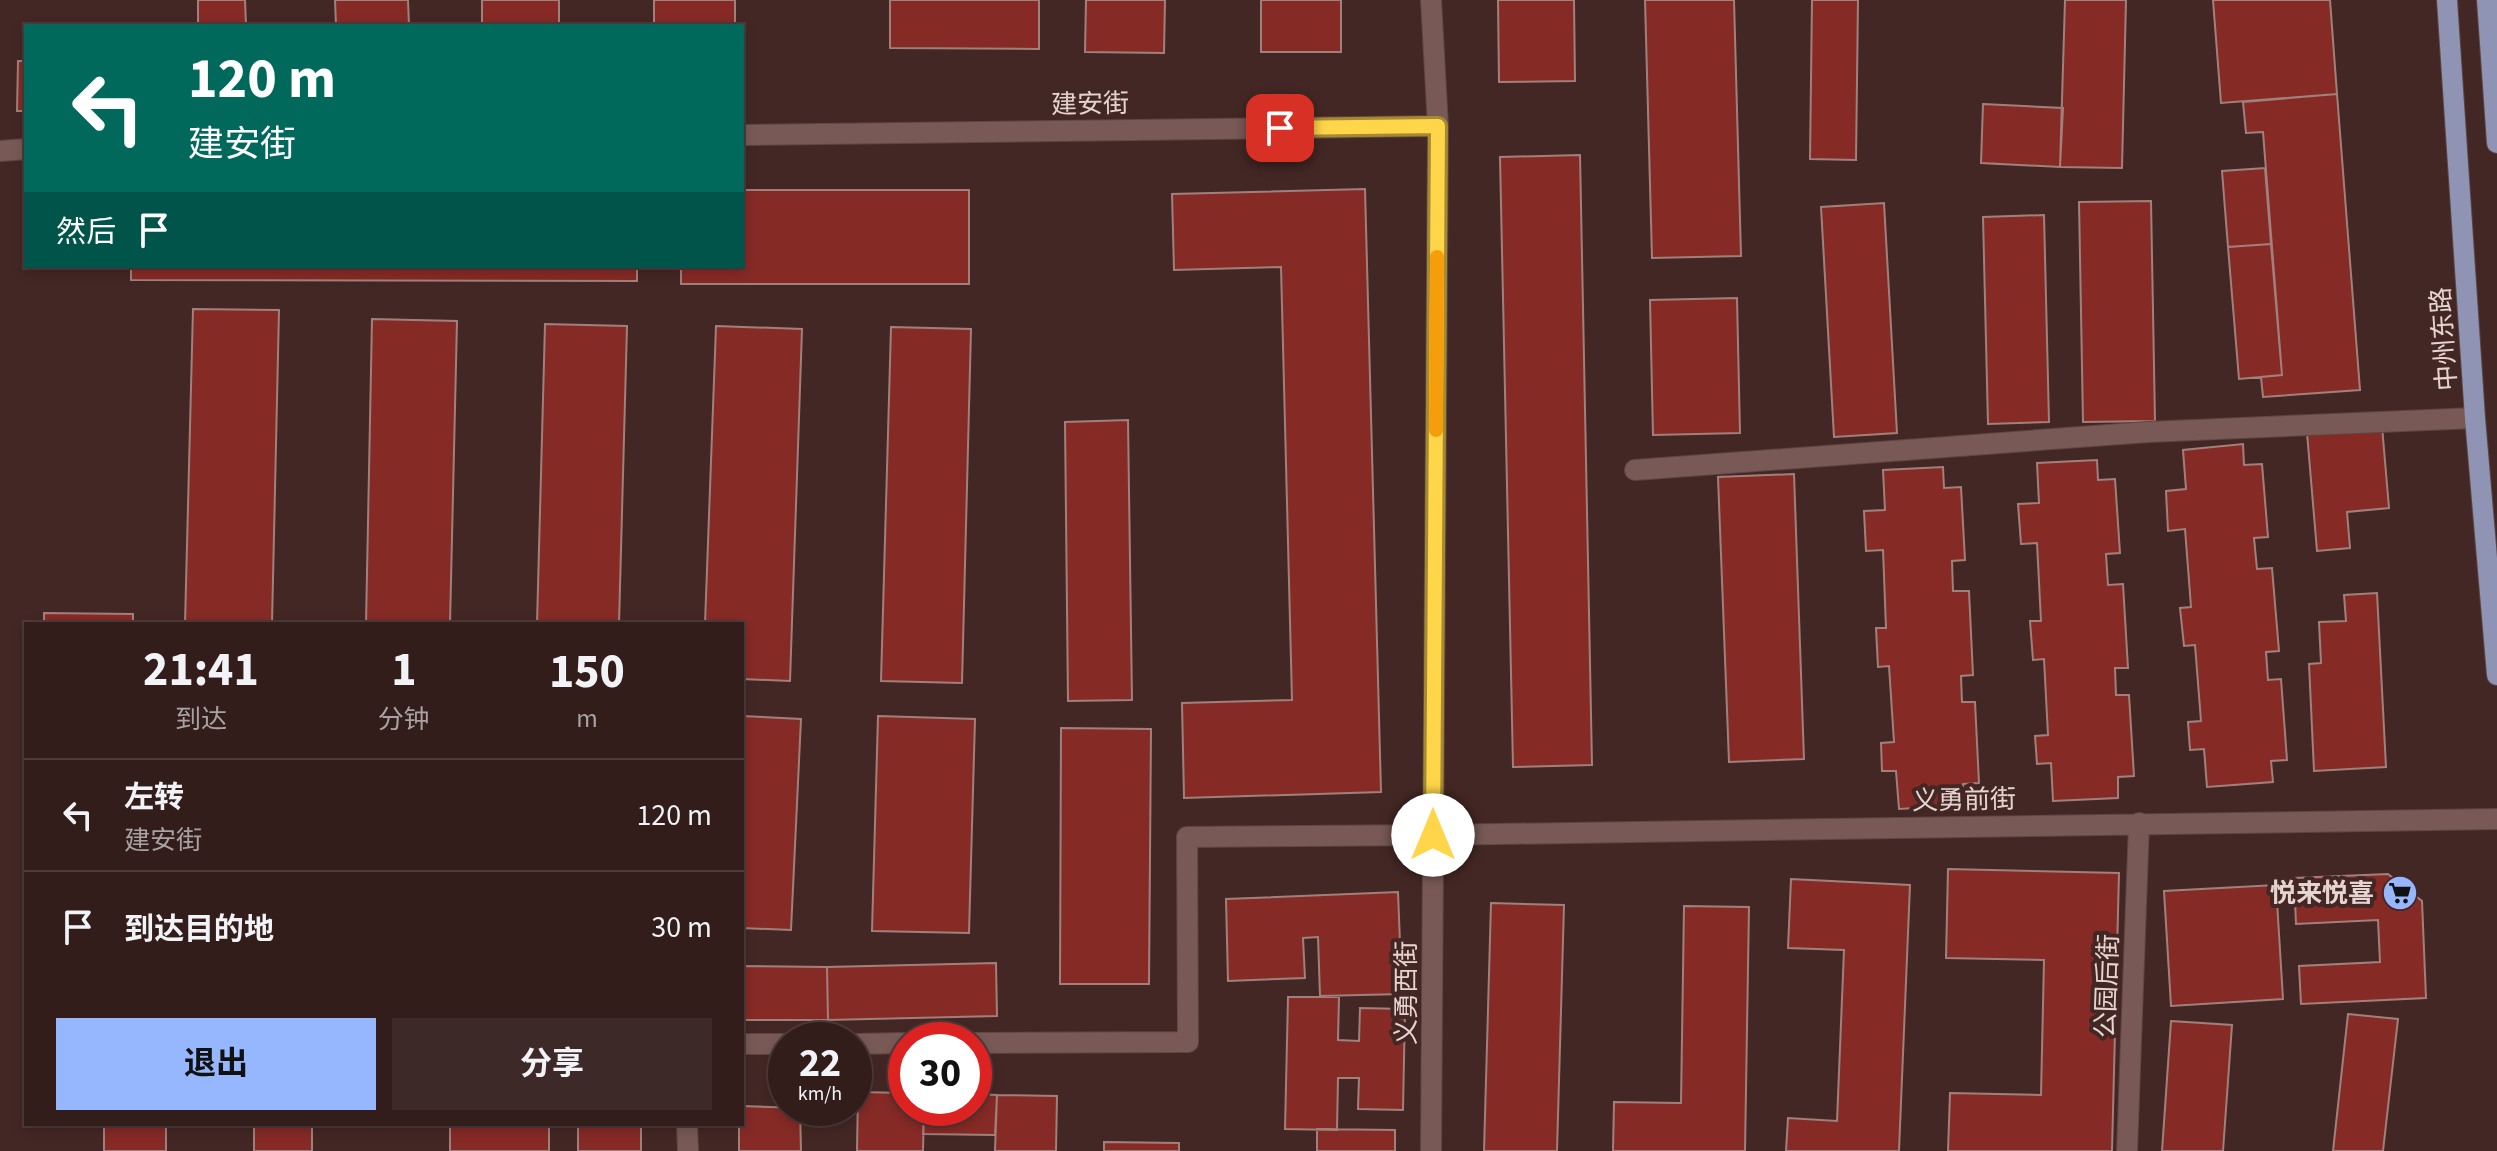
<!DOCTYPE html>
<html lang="zh">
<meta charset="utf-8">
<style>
:root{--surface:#321d1b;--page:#3d2a28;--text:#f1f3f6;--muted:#a8a2a3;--line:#4d3b3a;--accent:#96b6fd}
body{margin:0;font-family:"Source Sans 3","Noto Sans SC",sans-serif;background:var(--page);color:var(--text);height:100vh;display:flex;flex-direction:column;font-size:30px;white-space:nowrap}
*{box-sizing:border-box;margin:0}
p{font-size:26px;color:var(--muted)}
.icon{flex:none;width:44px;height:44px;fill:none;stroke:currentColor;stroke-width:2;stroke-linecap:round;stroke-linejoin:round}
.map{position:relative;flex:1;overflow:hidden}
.panel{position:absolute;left:24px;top:622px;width:720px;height:504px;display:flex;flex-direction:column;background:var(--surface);border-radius:0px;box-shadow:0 4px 12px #0003,0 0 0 2px var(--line)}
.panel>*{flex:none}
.top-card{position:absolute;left:24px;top:24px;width:720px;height:244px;border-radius:0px;box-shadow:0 4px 12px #0003,0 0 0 2px var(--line);background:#00695c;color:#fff;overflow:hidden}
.speed{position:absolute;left:768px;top:1022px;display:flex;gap:16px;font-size:40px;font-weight:700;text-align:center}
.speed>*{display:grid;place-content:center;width:104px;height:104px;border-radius:50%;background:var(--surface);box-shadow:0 4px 12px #0003,0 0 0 2px var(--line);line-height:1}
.speed small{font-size:20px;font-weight:400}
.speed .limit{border:12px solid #d22;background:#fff;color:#111}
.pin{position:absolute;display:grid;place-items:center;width:68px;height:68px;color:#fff;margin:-34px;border-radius:16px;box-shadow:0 4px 12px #0006}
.me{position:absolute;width:88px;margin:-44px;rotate:0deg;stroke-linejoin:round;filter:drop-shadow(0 0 6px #0008)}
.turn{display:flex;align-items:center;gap:28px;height:168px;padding:0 32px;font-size:36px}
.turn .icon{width:104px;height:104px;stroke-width:2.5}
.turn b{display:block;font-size:56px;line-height:68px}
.then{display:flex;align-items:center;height:76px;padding:0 32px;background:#0003;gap:16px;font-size:30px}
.eta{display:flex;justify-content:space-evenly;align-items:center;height:136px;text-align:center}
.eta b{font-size:48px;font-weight:700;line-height:56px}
.primary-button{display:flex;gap:16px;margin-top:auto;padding:16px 32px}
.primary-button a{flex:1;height:92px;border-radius:0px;background:var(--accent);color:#111;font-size:32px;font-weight:700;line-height:92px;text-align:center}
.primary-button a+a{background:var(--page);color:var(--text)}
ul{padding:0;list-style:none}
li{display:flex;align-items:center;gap:24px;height:112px;padding:0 32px;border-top:2px solid var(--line)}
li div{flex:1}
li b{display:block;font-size:30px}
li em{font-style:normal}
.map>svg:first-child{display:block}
.building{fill:#862a26;stroke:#a1807b;stroke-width:2}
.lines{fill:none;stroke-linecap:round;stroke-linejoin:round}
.street-casing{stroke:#5d4644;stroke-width:22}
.primary-casing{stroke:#5d4644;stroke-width:22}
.street{stroke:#785955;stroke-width:20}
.primary{stroke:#8f94b5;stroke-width:20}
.route-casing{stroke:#a68a30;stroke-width:20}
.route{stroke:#ffd54a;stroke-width:14}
.slow{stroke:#f59e0b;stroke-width:14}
.labels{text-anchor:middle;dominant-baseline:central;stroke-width:8;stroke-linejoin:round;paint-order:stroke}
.street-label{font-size:26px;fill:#e6d4d1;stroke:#432724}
.poi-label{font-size:26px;font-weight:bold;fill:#e6d4d1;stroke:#432724;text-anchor:end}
</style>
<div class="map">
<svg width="2497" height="1151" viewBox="0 0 2497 1151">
<rect width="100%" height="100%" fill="#432724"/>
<path class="building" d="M 198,0 L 245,0 L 246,26 L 198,26 Z
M 335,0 L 408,0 L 409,26 L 336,26 Z
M 482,0 L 559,0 L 559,26 L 482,26 Z
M 654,0 L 735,0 L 735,26 L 654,26 Z
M 890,0 L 1039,0 L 1039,49 L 890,48 Z
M 1086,0 L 1165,0 L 1164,53 L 1085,52 Z
M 1261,0 L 1341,0 L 1341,52 L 1261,52 Z
M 1498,0 L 1574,0 L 1575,81 L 1499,82 Z
M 1645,0 L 1734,0 L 1741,256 L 1652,258 Z
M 1812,0 L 1858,0 L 1856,160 L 1810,159 Z
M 2065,0 L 2126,0 L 2122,168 L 2060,167 Z
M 2213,0 L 2330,0 L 2337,94 L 2221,103 Z
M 18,61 L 26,61 L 26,111 L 17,111 Z
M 2337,94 L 2360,390 L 2263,397 L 2261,377 L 2282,375 L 2263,132 L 2246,133 L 2243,102 Z
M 1983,104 L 2063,108 L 2060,167 L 1981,163 Z
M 1580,155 L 1592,765 L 1513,767 L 1500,157 Z
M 2265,168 L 2271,244 L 2228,247 L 2222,171 Z
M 1365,189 L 1381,792 L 1184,798 L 1182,703 L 1292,700 L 1281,267 L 1174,270 L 1172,194 Z
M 742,190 L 969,190 L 969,284 L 681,284 L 681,266 L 742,266 Z
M 2151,201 L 2155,421 L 2083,422 L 2079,202 Z
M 1884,203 L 1897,433 L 1834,437 L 1821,207 Z
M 2044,215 L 2049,422 L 1988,424 L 1983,217 Z
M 2271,244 L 2282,375 L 2239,379 L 2228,247 Z
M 131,266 L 637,266 L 637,281 L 131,280 Z
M 1737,298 L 1740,433 L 1653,435 L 1650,300 Z
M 193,309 L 279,310 L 272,624 L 185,624 Z
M 372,319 L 457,321 L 450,624 L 366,624 Z
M 545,324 L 627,326 L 619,624 L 537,624 Z
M 716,326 L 802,329 L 790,681 L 742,679 L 742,624 L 705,624 Z
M 891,327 L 971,329 L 962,683 L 881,681 Z
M 1128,420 L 1132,700 L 1068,701 L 1065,422 Z
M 2382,426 L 2389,508 L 2347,512 L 2350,548 L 2317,551 L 2307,433 Z
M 2243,444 L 2244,465 L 2262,464 L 2268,537 L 2254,538 L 2257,569 L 2272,568 L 2279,651 L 2266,652 L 2268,680 L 2281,679 L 2287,760 L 2271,761 L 2273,782 L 2207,787 L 2204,749 L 2190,750 L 2188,722 L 2201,721 L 2195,645 L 2184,646 L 2180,608 L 2191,607 L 2185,529 L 2168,531 L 2166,491 L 2186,489 L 2183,450 Z
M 2097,460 L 2098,480 L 2115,479 L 2120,553 L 2106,554 L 2108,585 L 2123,584 L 2128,668 L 2115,668 L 2116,695 L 2129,695 L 2134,776 L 2118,777 L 2118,798 L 2053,801 L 2051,763 L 2037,764 L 2035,736 L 2048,735 L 2044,659 L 2033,660 L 2030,621 L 2041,621 L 2037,543 L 2021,544 L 2018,504 L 2039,503 L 2037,463 Z
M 1943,467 L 1944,488 L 1961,487 L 1965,560 L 1952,561 L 1953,591 L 1969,591 L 1973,675 L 1961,676 L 1962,702 L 1975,702 L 1979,783 L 1963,784 L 1964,805 L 1899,809 L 1896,771 L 1882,771 L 1881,743 L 1894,742 L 1889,666 L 1878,667 L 1876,628 L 1886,628 L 1883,550 L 1866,551 L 1864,511 L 1885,510 L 1883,470 Z
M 1794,474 L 1804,759 L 1729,762 L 1718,477 Z
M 2377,593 L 2386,767 L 2314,771 L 2309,664 L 2321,663 L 2319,622 L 2346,621 L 2344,595 Z
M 44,613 L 133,614 L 133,624 L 44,624 Z
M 742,716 L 801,719 L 791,930 L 742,928 Z
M 878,716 L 975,719 L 969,933 L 872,931 Z
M 1061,728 L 1151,729 L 1149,984 L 1060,984 Z
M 1948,869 L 2119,873 L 2112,1151 L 1948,1151 L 1950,1093 L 2041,1095 L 2044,960 L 1946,958 Z
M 2388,874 L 2422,901 L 2426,998 L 2301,1004 L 2299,966 L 2380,962 L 2378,920 L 2296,924 L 2294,878 Z
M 1791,879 L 1910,885 L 1899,1151 L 1786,1151 L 1788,1118 L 1837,1121 L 1844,950 L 1788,948 Z
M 2276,885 L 2283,999 L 2171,1006 L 2164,891 Z
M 1398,892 L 1402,994 L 1320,996 L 1318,937 L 1303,938 L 1305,978 L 1228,981 L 1226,899 Z
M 1491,903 L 1564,905 L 1557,1151 L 1484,1151 Z
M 1684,906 L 1749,907 L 1745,1151 L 1613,1151 L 1614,1102 L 1681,1103 Z
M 996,963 L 997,1016 L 828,1020 L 827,967 Z
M 742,966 L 827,967 L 828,1020 L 742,1020 Z
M 1288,997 L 1339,997 L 1338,1040 L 1359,1041 L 1360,1008 L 1405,1009 L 1403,1110 L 1358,1109 L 1359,1078 L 1338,1078 L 1337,1130 L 1285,1129 Z
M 2348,1014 L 2398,1019 L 2383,1151 L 2333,1151 Z
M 2171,1021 L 2232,1025 L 2223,1151 L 2162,1151 Z
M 858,1092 L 906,1093 L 906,1108 L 924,1108 L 923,1151 L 857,1151 Z
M 974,1094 L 997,1095 L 995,1135 L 923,1134 L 924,1108 L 974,1108 Z
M 997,1095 L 1057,1096 L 1056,1151 L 995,1151 Z
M 742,1106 L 800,1108 L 801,1151 L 739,1151 L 739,1124 L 742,1124 Z
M 104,1124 L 166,1124 L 166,1151 L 104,1151 Z
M 254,1124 L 312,1124 L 312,1151 L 254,1151 Z
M 450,1124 L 549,1124 L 549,1151 L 450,1151 Z
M 578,1124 L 641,1124 L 641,1151 L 578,1151 Z
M 1317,1129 L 1395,1130 L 1395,1151 L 1317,1151 Z
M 1104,1142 L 1179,1143 L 1179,1151 L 1104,1151 Z"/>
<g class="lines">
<g class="street-casing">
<path id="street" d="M 742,135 L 1438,126
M 0,151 L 26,149
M 1635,470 L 2148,432 L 2475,418
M 974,1043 L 1188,1042 L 1187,837 L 1433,835 L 2497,819
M 742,1044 L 786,1044
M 854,1044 L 906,1043
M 687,1124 L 688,1151
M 1431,1151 L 1438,126 L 1431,0
M 2127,1151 L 2139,823"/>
</g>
<g class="primary-casing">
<path id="primary" d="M 2447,0 L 2475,418 L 2497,675
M 2487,0 L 2497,143"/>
</g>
<use href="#street" class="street"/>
<use href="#primary" class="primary"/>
</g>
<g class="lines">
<g class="route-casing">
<path id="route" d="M 1280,128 L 1438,126 L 1433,835"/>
</g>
<use href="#route" class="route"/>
<path class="slow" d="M 1436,430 L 1437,257"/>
</g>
<defs>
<g id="supermarket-disc" transform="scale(1.8)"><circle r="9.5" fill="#96b6fd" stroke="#432724"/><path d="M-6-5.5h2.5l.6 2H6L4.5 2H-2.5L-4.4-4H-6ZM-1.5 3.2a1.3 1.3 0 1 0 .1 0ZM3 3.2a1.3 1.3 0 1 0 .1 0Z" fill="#111"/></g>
</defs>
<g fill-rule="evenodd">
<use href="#supermarket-disc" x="2400" y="893"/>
</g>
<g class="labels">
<g class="street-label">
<text transform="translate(1090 104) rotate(-1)">建安街</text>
<text transform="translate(2444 339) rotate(-94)">中州东路</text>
<text transform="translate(1964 800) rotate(-1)">义勇前街</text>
<text transform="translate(2107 986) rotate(-88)">公园后街</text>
<text transform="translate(1406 993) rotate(-90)">义勇西街</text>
</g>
<g class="poi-label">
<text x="2374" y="893">悦来悦喜</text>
</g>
</g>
</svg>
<div class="speed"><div>22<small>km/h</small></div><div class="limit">30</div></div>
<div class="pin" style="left:1280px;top:128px;background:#d93025"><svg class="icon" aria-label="arrive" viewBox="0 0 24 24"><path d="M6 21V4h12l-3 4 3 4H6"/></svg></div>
<svg class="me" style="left:1433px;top:835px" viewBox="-20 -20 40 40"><circle r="19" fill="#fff"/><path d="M0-13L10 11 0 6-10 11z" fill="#ffd54a"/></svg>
<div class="top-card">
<div class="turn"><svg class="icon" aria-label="left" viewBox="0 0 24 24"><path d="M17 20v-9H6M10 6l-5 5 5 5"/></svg><div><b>120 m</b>建安街</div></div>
<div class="then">然后<svg class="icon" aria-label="arrive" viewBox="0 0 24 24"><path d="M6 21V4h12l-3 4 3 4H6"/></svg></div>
</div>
<section class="panel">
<div class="eta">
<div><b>21:41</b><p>到达</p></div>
<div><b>1</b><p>分钟</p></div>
<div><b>150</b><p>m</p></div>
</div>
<ul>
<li><svg class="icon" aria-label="left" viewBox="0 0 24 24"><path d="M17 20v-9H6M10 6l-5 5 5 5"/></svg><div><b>左转</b><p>建安街</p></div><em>120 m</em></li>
<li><svg class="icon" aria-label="arrive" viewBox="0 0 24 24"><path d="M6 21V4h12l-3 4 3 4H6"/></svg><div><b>到达目的地</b></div><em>30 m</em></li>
</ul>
<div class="primary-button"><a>退出</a><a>分享</a></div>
</section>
</div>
